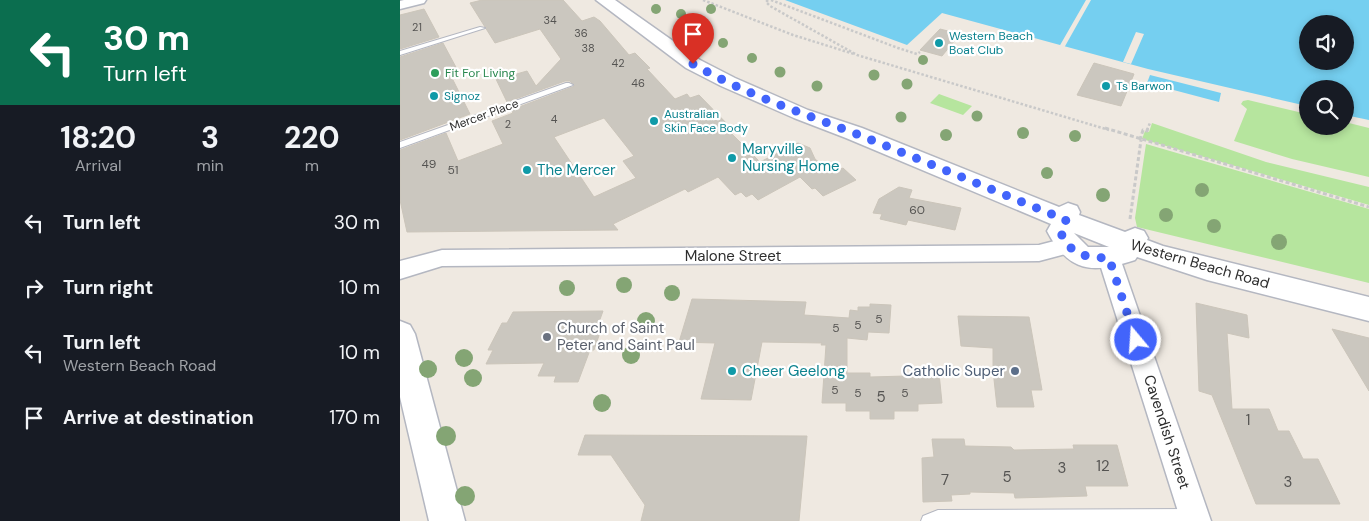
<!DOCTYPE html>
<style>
:root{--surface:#171b24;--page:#242831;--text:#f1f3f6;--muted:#9ea1a6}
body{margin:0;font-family:"DM Sans",sans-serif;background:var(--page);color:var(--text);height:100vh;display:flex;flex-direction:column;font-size:19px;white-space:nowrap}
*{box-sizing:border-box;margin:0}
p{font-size:16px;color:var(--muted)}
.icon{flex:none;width:28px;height:28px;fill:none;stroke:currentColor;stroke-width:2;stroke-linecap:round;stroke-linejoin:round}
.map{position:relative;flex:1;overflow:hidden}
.details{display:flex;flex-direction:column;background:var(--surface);width:400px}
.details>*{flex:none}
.guide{background:#0b6e4f;color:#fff;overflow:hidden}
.fabs{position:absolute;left:899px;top:15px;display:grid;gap:10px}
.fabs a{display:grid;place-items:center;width:55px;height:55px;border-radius:50%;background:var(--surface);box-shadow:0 2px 8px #0003;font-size:25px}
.pin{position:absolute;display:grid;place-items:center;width:42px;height:42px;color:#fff;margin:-51px -21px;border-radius:50% 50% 50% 0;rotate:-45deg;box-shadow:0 0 5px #0007}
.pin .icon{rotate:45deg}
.me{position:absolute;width:55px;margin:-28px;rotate:342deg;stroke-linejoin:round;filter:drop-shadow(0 0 4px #0008)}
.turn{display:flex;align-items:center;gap:18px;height:105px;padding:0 20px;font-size:22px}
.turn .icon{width:65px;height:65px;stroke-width:2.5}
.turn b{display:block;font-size:35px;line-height:42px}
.eta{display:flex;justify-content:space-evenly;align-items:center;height:85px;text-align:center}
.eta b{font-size:30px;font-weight:700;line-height:35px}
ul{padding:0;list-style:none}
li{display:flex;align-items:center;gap:15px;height:65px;padding:0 20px}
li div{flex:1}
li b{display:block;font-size:19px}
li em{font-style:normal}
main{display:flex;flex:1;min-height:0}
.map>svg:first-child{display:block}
.green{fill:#b6e59e}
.water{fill:#75cff0;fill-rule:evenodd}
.pier{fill:#efe9e1}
.building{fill:#cbc7bf;stroke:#cbc5ba;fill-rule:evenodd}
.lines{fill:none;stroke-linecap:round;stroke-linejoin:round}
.service-casing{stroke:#b4b7c1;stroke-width:2}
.minor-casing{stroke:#b4b7c1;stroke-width:3}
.tertiary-casing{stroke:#b4b7c1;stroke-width:3}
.path-far1{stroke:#c9c9c9;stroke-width:2.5;stroke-dasharray:2.5 2;stroke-linecap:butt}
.path{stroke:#c9c9c9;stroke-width:3;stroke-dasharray:4 2.5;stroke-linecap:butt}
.service{fill:#fff;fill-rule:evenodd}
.minor{fill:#fff;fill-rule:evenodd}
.tertiary{fill:#fff;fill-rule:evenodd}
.tree{fill:#84a574}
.route{stroke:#4264fb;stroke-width:9;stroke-dasharray:0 16.2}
.culture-dot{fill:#0f9aa8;stroke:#fff;stroke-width:2}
.leisure-dot{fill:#2e9e5b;stroke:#fff;stroke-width:2}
.worship-dot{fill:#6b7280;stroke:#fff;stroke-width:2}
.service-dot{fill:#5c6f8a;stroke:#fff;stroke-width:2}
.labels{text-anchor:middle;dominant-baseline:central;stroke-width:4.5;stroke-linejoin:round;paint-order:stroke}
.far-number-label{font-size:11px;fill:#555452}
.far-culture-label{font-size:12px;fill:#0d838f;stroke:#fff;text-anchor:start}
.far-leisure-label{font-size:12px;fill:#27864d;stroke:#fff;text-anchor:start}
.far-street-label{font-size:12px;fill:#2e2e2e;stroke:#fff}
.number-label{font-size:12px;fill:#555452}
.culture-label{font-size:15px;fill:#0d838f;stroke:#fff;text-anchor:start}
.street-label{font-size:15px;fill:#2e2e2e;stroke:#fff}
.worship-label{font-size:15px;fill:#5b616d;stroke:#fff;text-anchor:start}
.service-label{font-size:15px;fill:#4e5e75;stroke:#fff;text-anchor:end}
.near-number-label{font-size:15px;fill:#555452}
</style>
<main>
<section class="details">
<div class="guide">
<div class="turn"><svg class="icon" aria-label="left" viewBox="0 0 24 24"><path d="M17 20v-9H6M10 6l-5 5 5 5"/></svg><div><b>30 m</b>Turn left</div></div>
</div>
<div class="eta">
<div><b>18:20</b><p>Arrival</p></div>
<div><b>3</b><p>min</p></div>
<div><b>220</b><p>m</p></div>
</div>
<ul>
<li><svg class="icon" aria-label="left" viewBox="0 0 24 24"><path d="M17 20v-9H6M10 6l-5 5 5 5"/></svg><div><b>Turn left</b></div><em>30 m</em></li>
<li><svg class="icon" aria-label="right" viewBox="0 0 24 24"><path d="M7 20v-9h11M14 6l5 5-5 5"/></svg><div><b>Turn right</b></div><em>10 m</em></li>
<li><svg class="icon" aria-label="left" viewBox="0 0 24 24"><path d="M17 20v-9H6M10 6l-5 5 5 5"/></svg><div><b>Turn left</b><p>Western Beach Road</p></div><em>10 m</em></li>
<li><svg class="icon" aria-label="arrive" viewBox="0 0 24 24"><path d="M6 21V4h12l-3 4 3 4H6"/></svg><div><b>Arrive at destination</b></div><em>170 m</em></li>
</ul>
</section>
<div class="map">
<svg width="969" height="521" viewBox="0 0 969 521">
<rect width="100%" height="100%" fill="#efe9e1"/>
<path class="green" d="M 539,94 L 572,106 L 563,115 L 530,103 Z
M 848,100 L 907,114 L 908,126 L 945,126 L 945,122 L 969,128 L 969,177 L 892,159 L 834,141 L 847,109 L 841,104 L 843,101 Z
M 752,123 L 866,162 L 969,187 L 969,205 L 742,139 L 745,131 L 749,132 Z
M 746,144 L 969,209 L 969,283 L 737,227 L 735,218 Z"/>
<path class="water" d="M 385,0 L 969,0 L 969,120 L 945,115 L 945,89 L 908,89 L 907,106 L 748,69 L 542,13 L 507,45 ZM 908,24 L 945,24 L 945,61 L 908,61 Z
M 750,75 L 821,93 L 819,102 L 747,83 Z"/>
<path class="pier" d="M 686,0 L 691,0 L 664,48 L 659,47 Z
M 736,32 L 744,34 L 731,64 L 723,62 Z"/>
<path class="building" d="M 82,0 L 163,0 L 182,21 L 194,17 L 200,21 L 229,55 L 235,53 L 250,68 L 247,69 L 275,99 L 287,94 L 290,98 L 299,95 L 332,129 L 329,131 L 360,162 L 398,143 L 410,148 L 415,159 L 432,173 L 443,168 L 456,180 L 423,196 L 415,188 L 412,189 L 400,177 L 358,200 L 352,194 L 346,197 L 341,192 L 335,195 L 318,177 L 288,192 L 285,189 L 213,224 L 218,230 L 7,232 L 0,200 L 0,150 L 46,133 L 58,161 L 103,144 L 92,121 L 113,113 L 111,110 L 175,86 L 170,81 L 165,81 L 107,102 L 95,77 L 111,72 L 113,75 L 127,71 L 136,86 L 161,59 L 140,29 L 95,43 L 70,3 ZM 204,118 L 234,156 L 223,161 L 236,178 L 194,197 L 154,137 Z
M 24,9 L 39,37 L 0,49 L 0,15 Z
M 540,29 L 560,34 L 542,56 L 520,50 Z
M 43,43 L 58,71 L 50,74 L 70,114 L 0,140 L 0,57 Z
M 694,63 L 734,74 L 721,106 L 677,95 Z
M 499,187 L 512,190 L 509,198 L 561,208 L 555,230 L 508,220 L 506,225 L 480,219 L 482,214 L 473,213 L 479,199 Z
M 292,299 L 406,302 L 404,315 L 449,318 L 450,310 L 458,311 L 458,307 L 470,307 L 470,304 L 491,305 L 489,333 L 468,332 L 467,340 L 447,338 L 447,373 L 470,373 L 470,377 L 506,376 L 506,373 L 539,373 L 542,403 L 518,404 L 518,411 L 494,411 L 494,419 L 470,419 L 470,411 L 446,411 L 446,403 L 422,403 L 426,345 L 421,345 L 422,343 L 362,342 L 351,400 L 301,399 L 315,343 L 279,342 Z
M 796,303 L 847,315 L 849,338 L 827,333 L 832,409 L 869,409 L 878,431 L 889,431 L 903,459 L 918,459 L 940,504 L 856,504 L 812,395 L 799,391 Z
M 203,311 L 198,325 L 203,324 L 194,350 L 190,350 L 178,382 L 154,382 L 156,376 L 138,376 L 144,363 L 86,364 L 93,350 L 88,350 L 102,323 L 107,323 L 113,312 Z
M 558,316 L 629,317 L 642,390 L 631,390 L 634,407 L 597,407 L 593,370 L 593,348 L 561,346 Z
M 932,329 L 969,338 L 969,391 Z
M 185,435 L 407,436 L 399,521 L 241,521 L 245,505 L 211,455 L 178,455 Z
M 532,439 L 564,439 L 565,446 L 611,447 L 614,450 L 674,449 L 673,445 L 717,445 L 728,486 L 685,486 L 687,496 L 615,498 L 614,493 L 570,492 L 570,494 L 551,495 L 552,501 L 523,502 L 522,458 L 534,457 Z"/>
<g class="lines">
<g class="service-casing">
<path id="service" d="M 80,27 L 85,28 L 0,55 L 0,51 Z
M 166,83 L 169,83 L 173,85 L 0,148 L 0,142 Z
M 793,509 L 798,511 L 800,516 L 798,521 L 521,521 L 523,516 L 538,510 Z"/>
</g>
<g class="minor-casing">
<path id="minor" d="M 4,0 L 26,0 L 24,3 L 0,9 L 0,1 Z
M 666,238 L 673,240 L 676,246 L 673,252 L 639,261 L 42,266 L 0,279 L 0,261 L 42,250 L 639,245 Z
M 709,250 L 716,252 L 720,258 L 811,521 L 781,521 L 698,258 L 702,252 Z"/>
</g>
<g class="tertiary-casing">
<path id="tertiary" d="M 196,0 L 215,0 L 300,60 L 335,78 L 408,110 L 462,128 L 659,207 L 668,203 L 677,206 L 680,212 L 679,215 L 725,232 L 735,228 L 744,231 L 748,238 L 747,240 L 763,246 L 969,297 L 969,321 L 807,280 L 737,257 L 735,260 C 693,274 669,273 647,231 L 651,224 L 446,138 L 394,118 L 321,86 L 286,68 ZM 674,233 L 709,247 L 688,247 Z
M 0,321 L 10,325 L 15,334 L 65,521 L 29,521 L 0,397 Z"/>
</g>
<path class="path-far1" d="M 303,0 L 393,35 L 454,54
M 368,0 L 366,2 L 370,6 L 457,55 L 709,130
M 371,0 L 498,48 L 517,54 L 520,52
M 747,130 L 750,123"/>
<path class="path" d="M 705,128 L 969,207
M 740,140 L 743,130 L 747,131 L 748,128
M 730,219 L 741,140"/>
<use href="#service" class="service"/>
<use href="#minor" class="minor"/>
<use href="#tertiary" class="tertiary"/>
</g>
<g class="tree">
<circle cx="256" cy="9" r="5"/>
<circle cx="311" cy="9" r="5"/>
<circle cx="281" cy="14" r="5"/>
<circle cx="284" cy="29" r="5"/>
<circle cx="306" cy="31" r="5"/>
<circle cx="323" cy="43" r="5"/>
<circle cx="352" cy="58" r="5"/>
<circle cx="523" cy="60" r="5"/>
<circle cx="380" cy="72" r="5.5"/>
<circle cx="474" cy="75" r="5.5"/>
<circle cx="507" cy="84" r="5.5"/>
<circle cx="417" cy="86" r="5.5"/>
<circle cx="577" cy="116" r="5.5"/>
<circle cx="501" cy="117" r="5.5"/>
<circle cx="623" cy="133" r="6"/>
<circle cx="546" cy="135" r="6"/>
<circle cx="675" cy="136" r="6"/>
<circle cx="647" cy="173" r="6"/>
<circle cx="802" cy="190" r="7"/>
<circle cx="703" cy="195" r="7"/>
<circle cx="766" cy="215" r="7"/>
<circle cx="814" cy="226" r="7"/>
<circle cx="879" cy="242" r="8"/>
<circle cx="224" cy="285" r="8"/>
<circle cx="167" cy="288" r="8"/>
<circle cx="272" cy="293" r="8"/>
<circle cx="246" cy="321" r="9"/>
<circle cx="231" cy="355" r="9"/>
<circle cx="64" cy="358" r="9"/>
<circle cx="28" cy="369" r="9"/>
<circle cx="73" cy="378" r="9"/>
<circle cx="202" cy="403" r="9"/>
<circle cx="46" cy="436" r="10"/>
<circle cx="65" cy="496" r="10"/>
</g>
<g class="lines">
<path class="route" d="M 293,64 C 343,93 399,112 454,133 C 524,161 595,191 666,220 L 660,231 C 671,256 684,257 709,258 L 736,340"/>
</g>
<g class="culture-dot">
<circle cx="539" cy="43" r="5"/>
<circle cx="706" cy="86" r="5"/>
<circle cx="34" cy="96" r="5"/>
<circle cx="254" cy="121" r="5"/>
<circle cx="332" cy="158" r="5"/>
<circle cx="127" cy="170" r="5"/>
<circle cx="332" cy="371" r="5"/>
</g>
<circle class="leisure-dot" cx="35" cy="73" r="5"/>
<circle class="worship-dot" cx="147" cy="337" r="5"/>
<circle class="service-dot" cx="615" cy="371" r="5"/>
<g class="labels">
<g class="far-number-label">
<text x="150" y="20">34</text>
<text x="17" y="27">21</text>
<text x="181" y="33">36</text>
<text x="188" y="48">38</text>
<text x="218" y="63">42</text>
<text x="238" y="83">46</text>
<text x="154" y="119">4</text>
<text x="108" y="124">2</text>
</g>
<g class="far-culture-label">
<text x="549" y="36">Western Beach<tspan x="549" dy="14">Boat Club</tspan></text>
<text x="716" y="86">Ts Barwon</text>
<text x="44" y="96">Signoz</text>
<text x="264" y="114">Australian<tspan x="264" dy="14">Skin Face Body</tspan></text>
</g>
<g class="far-leisure-label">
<text x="45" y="73">Fit For Living</text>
</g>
<g class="far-street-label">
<text transform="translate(84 115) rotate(-20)">Mercer Place</text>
</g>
<g class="number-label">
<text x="29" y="164">49</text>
<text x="53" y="170">51</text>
<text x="517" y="210">60</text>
<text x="479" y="319">5</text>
<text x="458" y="325">5</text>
<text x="436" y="328">5</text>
<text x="435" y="390">5</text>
<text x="458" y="393">5</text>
<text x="505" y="393">5</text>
</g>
<g class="culture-label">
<text x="342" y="149">Maryville<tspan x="342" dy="17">Nursing Home</tspan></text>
<text x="137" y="170">The Mercer</text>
<text x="342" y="371">Cheer Geelong</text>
</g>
<g class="street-label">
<text x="333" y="256">Malone Street</text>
<text transform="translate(800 264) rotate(16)">Western Beach Road</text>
<text transform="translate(767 432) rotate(72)">Cavendish Street</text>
</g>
<g class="worship-label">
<text x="157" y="328">Church of Saint<tspan x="157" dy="17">Peter and Saint Paul</tspan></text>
</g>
<g class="service-label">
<text x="605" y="371">Catholic Super</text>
</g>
<g class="near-number-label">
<text x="481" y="397">5</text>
<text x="848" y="420">1</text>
<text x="703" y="466">12</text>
<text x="662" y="468">3</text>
<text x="607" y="477">5</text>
<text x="545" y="480">7</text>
<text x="888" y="482">3</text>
</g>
</g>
</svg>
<div class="fabs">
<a><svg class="icon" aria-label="sound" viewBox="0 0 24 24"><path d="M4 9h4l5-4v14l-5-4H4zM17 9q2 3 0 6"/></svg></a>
<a><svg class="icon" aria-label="search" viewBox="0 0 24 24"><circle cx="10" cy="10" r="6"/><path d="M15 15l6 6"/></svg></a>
</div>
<div class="pin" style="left:293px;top:64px;background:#d93025"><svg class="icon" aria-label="arrive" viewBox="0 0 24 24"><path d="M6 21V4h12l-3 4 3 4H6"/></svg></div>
<svg class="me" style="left:736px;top:340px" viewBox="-20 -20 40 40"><circle r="17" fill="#4264fb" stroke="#fff" stroke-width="3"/><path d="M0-11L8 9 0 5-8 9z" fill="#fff"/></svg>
</div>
</main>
